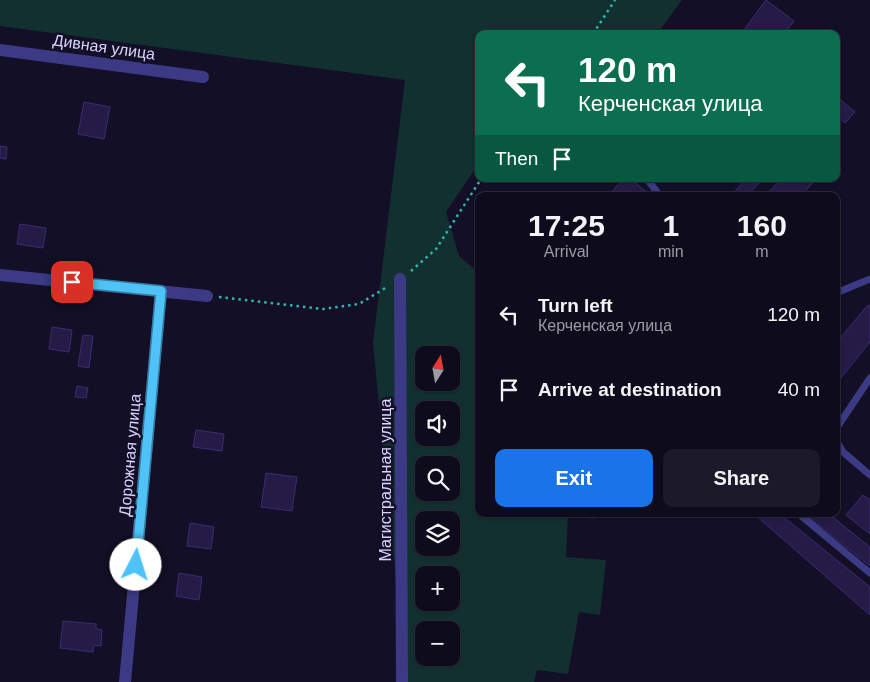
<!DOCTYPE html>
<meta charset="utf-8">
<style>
:root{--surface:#0e0b1c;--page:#1c1929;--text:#f1f3f6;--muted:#9b9ba3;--line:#2e2b3b;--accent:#1a73e8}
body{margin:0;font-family:Arial,sans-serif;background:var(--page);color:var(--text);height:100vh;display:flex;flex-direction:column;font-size:19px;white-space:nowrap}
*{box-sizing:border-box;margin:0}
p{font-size:16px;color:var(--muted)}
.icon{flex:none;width:28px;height:28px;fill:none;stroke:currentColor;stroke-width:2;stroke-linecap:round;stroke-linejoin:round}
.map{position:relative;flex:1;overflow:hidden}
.details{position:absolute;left:475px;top:192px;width:365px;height:325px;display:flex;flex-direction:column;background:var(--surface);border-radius:10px;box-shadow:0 1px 4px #0004,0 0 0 1px var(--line)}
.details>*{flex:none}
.guide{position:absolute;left:475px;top:30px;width:365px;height:152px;border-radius:10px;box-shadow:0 1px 4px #0004,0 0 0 1px var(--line);background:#0b6e4f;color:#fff;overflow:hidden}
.needle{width:32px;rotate:11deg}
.fabs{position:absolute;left:415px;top:346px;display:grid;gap:10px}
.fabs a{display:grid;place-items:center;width:45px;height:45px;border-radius:10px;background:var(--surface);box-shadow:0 1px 4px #0004,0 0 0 1px var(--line);font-size:25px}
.pin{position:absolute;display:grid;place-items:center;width:42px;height:42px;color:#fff;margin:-21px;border-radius:10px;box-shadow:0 2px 8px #0006}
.me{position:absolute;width:55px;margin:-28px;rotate:5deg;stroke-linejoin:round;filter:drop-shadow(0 0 4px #0008)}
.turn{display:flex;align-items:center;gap:18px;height:105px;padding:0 20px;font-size:22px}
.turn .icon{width:65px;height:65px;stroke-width:2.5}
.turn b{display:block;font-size:35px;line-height:42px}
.then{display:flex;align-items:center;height:48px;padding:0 20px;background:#0003;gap:10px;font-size:19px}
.eta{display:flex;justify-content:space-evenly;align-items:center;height:85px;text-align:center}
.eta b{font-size:30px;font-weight:700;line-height:35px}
.cta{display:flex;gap:10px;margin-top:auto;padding:10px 20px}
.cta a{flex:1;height:58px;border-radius:10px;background:var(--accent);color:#fff;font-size:20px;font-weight:700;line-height:58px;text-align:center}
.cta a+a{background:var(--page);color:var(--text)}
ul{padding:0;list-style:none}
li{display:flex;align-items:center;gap:15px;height:75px;padding:0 20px}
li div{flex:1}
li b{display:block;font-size:19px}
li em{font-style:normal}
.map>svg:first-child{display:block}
.green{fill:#12302f;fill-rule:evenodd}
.building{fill:#241b47;stroke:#3b2d73}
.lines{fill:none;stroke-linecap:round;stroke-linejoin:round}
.path{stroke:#2fb8b0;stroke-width:2.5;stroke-dasharray:2.5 4;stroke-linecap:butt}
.service{stroke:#3d3a85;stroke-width:7}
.minor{stroke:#3d3a85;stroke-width:12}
.route-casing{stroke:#337fa1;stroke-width:12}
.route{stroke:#4fc3f7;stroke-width:9}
.labels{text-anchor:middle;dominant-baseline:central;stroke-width:5;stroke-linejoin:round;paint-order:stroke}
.street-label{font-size:16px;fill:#d9d4ff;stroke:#130f26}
</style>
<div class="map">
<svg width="870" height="682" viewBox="0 0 870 682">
<rect width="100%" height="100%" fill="#130f26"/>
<path class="green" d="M 0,0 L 682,0 L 657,34 L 479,34 L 479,163 L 446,212 L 459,256 L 479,273 L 479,514 L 594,514 L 594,519 L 568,515 L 566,557 L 606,560 L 600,615 L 579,612 L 568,674 L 537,670 L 534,682 L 406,682 L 373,343 L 405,80 L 0,26 ZM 424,355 L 451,355 L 451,382 L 424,382 ZM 424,410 L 451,410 L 451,438 L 424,438 ZM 424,465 L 451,465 L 451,492 L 424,492 ZM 424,520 L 451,520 L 451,548 L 424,548 ZM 424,575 L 451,575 L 451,602 L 424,602 ZM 424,630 L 451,630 L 451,658 L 424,658 Z"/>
<path class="building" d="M 766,0 L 794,21 L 784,34 L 741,34 Z
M 836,96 L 855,112 L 845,123 L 836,115 Z
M 84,102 L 110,107 L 104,139 L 78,134 Z
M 0,146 L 7,147 L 6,159 L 0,158 Z
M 623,179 L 631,179 L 651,196 L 608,196 Z
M 746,179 L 756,179 L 760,182 L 747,196 L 731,196 Z
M 781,179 L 816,179 L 801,196 L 765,196 Z
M 20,224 L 46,228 L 43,248 L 17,244 Z
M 868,305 L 870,306 L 870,342 L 836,384 L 836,343 Z
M 52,327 L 72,330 L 69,352 L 49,349 Z
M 83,335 L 93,336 L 89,368 L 78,366 Z
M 77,386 L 88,388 L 86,398 L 75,397 Z
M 196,430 L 224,434 L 222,451 L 193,447 Z
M 266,473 L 297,477 L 292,511 L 261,507 Z
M 863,495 L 870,500 L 870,534 L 846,515 Z
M 754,514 L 780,514 L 870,587 L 870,615 Z
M 805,514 L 829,514 L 870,547 L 870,566 Z
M 190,523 L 214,527 L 211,549 L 187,546 Z
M 179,573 L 202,577 L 199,600 L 176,596 Z
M 63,621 L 96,624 L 96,629 L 102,630 L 101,646 L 94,645 L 93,652 L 60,648 Z"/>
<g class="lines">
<path class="path" d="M 593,34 L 615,0
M 411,271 L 436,249 L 481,179
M 219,297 L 323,309 L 359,304 L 387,287"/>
<path class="service" d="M 647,179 L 660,196
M 836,293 L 870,279
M 836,429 L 870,378
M 836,440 L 843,452 L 870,475
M 799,514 L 870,573"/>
<path class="minor" d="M 0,50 L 203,77
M 0,275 L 207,296
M 400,279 L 402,682
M 125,682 L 161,291"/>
</g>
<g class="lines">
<g class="route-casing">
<path id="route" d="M 72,282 L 161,291 L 136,565"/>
</g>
<use href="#route" class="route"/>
</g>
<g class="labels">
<g class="street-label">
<text transform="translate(104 47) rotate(8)">Дивная улица</text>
<text transform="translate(130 455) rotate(-85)">Дорожная улица</text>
<text transform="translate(385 480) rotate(-90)">Магистральная улица</text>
</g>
</g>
</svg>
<div class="fabs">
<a><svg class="needle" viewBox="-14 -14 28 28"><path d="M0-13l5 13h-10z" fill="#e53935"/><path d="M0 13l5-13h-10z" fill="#9b9ba3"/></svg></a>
<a><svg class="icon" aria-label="sound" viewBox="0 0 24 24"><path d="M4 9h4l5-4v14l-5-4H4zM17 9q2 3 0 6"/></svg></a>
<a><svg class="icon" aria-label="search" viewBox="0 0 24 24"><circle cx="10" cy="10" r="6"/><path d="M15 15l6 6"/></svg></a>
<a><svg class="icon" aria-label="layers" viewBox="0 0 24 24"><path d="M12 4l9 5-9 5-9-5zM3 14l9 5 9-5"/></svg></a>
<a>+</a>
<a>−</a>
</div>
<div class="pin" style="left:72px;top:282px;background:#d93025"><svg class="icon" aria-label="arrive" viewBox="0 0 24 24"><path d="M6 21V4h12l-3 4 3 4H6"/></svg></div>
<svg class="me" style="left:136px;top:565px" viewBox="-20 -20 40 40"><circle r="19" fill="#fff"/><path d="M0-13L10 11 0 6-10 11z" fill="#4fc3f7"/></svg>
<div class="guide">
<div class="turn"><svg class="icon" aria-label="left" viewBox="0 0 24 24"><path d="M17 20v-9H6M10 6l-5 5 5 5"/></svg><div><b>120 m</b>Керченская улица</div></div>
<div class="then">Then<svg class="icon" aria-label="arrive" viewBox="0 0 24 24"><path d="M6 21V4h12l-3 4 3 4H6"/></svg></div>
</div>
<section class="details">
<div class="eta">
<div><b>17:25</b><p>Arrival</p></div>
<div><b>1</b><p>min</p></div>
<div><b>160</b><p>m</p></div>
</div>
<ul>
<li><svg class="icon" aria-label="left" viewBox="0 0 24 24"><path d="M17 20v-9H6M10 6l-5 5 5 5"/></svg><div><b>Turn left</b><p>Керченская улица</p></div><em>120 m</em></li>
<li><svg class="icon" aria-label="arrive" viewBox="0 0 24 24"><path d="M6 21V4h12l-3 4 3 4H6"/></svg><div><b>Arrive at destination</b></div><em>40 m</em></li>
</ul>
<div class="cta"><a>Exit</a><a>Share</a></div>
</section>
</div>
